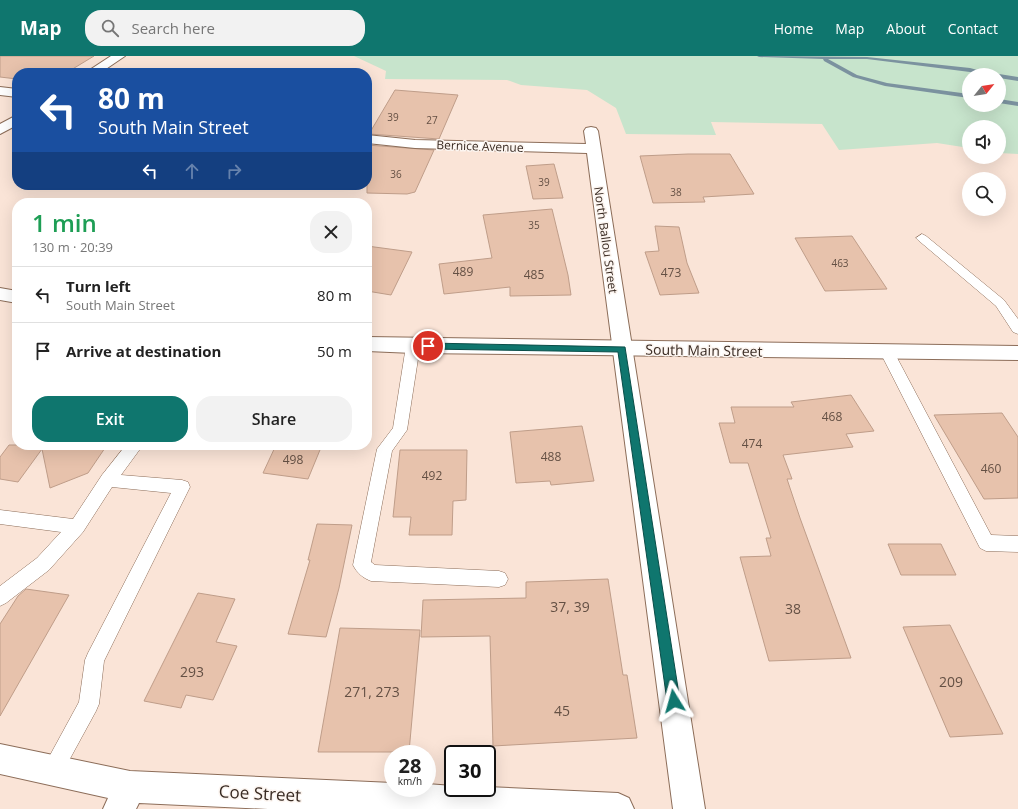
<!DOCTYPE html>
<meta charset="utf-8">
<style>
:root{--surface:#fff;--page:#f2f2f2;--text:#222;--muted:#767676;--line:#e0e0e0;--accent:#0f766e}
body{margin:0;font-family:"Open Sans",sans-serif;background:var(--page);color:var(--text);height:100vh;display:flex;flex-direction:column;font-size:15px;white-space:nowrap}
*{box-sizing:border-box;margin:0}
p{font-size:13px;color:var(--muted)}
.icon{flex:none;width:22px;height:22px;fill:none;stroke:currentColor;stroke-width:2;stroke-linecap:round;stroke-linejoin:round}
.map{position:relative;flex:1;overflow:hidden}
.sheet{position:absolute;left:12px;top:142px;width:360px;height:252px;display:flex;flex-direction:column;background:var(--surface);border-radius:16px;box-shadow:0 4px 16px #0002}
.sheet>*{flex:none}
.banner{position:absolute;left:12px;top:12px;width:360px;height:122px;border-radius:16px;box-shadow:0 4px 16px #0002;background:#1a4fa0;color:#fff;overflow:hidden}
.needle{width:26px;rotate:60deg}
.fabs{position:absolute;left:962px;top:12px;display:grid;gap:8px}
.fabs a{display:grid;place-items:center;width:44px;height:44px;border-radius:50%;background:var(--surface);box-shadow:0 4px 16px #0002;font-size:20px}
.speed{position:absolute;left:384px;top:689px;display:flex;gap:8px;font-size:20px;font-weight:700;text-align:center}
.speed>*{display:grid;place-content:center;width:52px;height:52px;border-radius:50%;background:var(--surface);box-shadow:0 4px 16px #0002;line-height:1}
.speed small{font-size:10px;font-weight:400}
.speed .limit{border:2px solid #111;border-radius:6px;background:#fff;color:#111}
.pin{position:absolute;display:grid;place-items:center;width:34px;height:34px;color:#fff;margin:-17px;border:2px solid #fff;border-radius:50%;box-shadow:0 1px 4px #0007}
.me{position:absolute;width:44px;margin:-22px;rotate:352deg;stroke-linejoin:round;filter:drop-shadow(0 0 3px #0008)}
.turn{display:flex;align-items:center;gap:14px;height:84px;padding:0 20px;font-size:18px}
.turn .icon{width:52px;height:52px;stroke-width:2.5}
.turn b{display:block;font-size:28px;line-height:34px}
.lanes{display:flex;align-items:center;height:38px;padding:0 20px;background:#0003;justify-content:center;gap:20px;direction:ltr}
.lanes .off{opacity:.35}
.round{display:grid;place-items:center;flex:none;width:42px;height:42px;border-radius:16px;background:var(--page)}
.summary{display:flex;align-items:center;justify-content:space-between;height:68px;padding:0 20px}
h1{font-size:24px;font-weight:600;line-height:30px;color:#1e9e55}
.action{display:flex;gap:8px;margin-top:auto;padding:8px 20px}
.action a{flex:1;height:46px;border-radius:16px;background:var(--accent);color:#fff;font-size:16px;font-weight:600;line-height:46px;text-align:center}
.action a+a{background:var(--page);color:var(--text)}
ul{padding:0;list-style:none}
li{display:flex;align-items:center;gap:12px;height:56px;padding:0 20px;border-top:1px solid var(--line)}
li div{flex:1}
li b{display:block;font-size:15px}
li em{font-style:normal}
header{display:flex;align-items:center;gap:24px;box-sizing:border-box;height:56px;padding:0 20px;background:var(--accent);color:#fff}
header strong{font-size:19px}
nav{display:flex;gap:22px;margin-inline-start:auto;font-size:14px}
.search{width:280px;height:36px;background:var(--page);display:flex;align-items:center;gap:10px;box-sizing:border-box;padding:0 14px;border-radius:16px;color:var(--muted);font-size:15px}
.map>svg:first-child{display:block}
.green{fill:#c7e4cc;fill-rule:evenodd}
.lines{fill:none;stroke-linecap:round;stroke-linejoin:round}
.stream{fill:#7b929f;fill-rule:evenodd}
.building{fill:#e7c2ac;stroke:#bf9d89}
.service-casing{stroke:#8c6d59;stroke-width:1}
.minor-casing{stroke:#8c6d59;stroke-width:2}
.secondary-casing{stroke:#8c6d59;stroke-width:2}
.service{fill:#fff;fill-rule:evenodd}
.minor{fill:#fff;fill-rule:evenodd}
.secondary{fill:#fff;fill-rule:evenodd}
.route{fill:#0f766e;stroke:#0a4d48}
.labels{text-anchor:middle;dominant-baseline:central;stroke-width:3;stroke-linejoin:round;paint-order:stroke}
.far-number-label{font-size:10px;fill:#645044}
.far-street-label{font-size:12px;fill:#382a22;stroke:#fcf5f0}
.number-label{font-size:12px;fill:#645044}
.street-label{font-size:14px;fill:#382a22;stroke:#fcf5f0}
.near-number-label{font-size:14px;fill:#645044}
.near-street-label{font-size:17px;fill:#382a22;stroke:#fcf5f0}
</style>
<header>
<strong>Map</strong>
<div class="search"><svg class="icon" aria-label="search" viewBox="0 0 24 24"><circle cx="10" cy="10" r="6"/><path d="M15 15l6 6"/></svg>Search here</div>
<nav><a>Home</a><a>Map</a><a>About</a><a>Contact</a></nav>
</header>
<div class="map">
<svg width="1018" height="753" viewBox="0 0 1018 753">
<rect width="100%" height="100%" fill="#fae4d7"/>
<path class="green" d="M 354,0 L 1018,0 L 1018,98 L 999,97 L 999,71 L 969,71 L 969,92 L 937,87 L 839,94 L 822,68 L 711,66 L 716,79 L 626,78 L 616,52 L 587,34 L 521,29 L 507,24 L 385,23 L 386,15 ZM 969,19 L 999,19 L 999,49 L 969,49 Z"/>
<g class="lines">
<path class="stream" d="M 757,0 L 867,1 L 970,12 L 996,19 L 986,19 L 970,16 L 867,3 L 828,3 L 857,19 L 887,27 L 969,38 L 969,42 L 885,30 L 853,21 L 824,5 L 823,3 L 759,1 Z
M 999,18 L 1018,21 L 1018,25 L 999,22 L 999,19 L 997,19 Z
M 999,43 L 1018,46 L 1018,50 L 999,47 Z"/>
</g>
<path class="building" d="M 0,0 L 94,0 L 66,17 L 17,17 L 17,23 L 0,21 Z
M 395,34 L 458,39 L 439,83 L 369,78 Z
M 367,89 L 434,94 L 415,136 L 407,138 L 367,137 Z
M 688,98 L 730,98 L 754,138 L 703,141 L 705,146 L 653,147 L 640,100 Z
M 554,108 L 563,142 L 533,143 L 526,110 Z
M 552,153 L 568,219 L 571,239 L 510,240 L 510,231 L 444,238 L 439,208 L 492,202 L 483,159 Z
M 655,170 L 679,171 L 687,207 L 699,237 L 660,239 L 645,196 L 659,195 Z
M 852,180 L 887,233 L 825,235 L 795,182 Z
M 367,190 L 412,196 L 391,239 L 367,235 Z
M 851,339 L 874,375 L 846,378 L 853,391 L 783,399 L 792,423 L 787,423 L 800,462 L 851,602 L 769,605 L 740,501 L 771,500 L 766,482 L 771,482 L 748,407 L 730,407 L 719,367 L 735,367 L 731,351 L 794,351 L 791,346 Z
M 1002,357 L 1018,381 L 1018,442 L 984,443 L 934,359 Z
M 582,370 L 594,425 L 551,429 L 550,425 L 516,427 L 510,376 Z
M 9,389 L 107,389 L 88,417 L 50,432 L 42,393 L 18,426 L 0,423 L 0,401 Z
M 276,389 L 322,389 L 308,423 L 263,417 Z
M 400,394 L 467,394 L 466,444 L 453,445 L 452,479 L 409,479 L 411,461 L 393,461 Z
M 317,468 L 352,469 L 339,532 L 326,581 L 288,578 L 310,504 L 308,504 Z
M 888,488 L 941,488 L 956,519 L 901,519 Z
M 608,523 L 623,619 L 627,619 L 637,682 L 493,690 L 490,580 L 421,581 L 423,544 L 526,542 L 526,526 Z
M 26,533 L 69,539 L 0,660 L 0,568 L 18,540 Z
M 198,537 L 235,543 L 216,586 L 237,590 L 213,644 L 186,639 L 181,652 L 144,645 Z
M 950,569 L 1003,678 L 950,681 L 903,571 Z
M 340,572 L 420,574 L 409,696 L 318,696 Z"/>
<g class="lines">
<g class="service-casing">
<path id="service" d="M 922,178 L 926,180 L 1004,244 L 1018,263 L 1018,278 L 1013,276 L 996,250 L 918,184 L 916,182 Z
M 413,285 L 418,287 L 420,290 L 407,374 L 392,395 L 371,506 L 375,509 L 499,515 L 505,517 L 508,523 L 505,529 L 499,531 L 371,525 C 363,522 357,517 353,509 L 377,393 L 393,372 L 406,290 L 408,287 Z
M 887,291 L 892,293 L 894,296 L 991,479 L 1018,480 L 1018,496 L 986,495 L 980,492 L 880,296 L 882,293 Z
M 126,389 L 143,389 L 121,419 L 182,424 L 188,426 L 190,431 L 104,605 L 99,648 L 96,655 L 60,721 L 53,725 L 46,721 L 42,714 L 79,646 L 85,604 L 88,597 L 171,437 L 112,431 L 83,476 L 49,514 L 6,547 L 0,550 L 0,530 L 37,502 L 61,476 L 0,468 L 0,454 L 73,463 L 102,419 Z"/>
</g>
<g class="minor-casing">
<path id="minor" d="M 111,0 L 125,0 L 100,17 L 85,17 Z
M 0,31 L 17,33 L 17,41 L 0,39 Z
M 17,59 L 17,69 L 0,78 L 0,68 Z
M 591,71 L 596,72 L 598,75 L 705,753 L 673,753 L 587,97 L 415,92 L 367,87 L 367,79 L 415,84 L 586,88 L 584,75 L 586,72 Z
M 0,688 L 130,715 L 393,727 L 393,732 L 427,732 L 427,728 L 453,730 L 453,732 L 487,731 L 618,737 L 629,742 L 634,753 L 268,753 L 139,747 L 136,753 L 103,753 L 108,742 L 0,718 Z"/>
</g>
<g class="secondary-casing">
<path id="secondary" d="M 0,232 L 17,235 L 17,247 L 0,244 Z
M 367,281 L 1018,290 L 1018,304 L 413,297 L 367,295 Z"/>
</g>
<use href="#service" class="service"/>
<use href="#minor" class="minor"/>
<use href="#secondary" class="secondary"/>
</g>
<path class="route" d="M 428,287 L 625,291 L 680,645 L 678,650 L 674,651 L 669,650 L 667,645 L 618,296 L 428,293 L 424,290 Z"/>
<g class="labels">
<g class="far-number-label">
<text x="393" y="61">39</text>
<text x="432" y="64">27</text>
<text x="396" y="118">36</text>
<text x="544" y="126">39</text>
<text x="676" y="136">38</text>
<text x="534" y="169">35</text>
<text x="840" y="207">463</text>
</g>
<g class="far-street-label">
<text transform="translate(480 90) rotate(2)">Bernice Avenue</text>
<text transform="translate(606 184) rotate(82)">North Ballou Street</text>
</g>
<g class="number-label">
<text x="463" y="215">489</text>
<text x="671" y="216">473</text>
<text x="534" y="218">485</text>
<text x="832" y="360">468</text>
<text x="752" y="387">474</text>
<text x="551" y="400">488</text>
<text x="293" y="403">498</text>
<text x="991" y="412">460</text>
<text x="432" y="419">492</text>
</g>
<g class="street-label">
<text transform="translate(704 294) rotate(1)">South Main Street</text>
</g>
<g class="near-number-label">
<text x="570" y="550">37, 39</text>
<text x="793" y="552">38</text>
<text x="192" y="615">293</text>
<text x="951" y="625">209</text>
<text x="372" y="635">271, 273</text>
<text x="562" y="654">45</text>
</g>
<g class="near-street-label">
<text transform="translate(260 737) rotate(3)">Coe Street</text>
</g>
</g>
</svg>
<div class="fabs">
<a><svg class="needle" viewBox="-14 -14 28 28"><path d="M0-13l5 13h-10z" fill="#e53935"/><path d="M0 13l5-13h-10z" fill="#767676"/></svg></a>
<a><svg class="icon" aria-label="sound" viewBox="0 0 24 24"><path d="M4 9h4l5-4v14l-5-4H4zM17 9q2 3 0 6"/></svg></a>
<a><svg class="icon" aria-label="search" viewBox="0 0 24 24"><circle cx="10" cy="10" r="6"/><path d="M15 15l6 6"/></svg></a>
</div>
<div class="speed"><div>28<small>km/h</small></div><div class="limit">30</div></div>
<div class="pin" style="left:428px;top:290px;background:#d93025"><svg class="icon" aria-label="arrive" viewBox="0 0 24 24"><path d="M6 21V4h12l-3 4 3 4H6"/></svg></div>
<svg class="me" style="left:674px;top:645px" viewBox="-20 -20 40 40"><path d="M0-17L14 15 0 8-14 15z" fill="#0f766e" stroke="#fff" stroke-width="4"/></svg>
<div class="banner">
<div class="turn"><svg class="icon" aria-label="left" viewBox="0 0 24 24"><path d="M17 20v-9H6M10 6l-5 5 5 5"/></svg><div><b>80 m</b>South Main Street</div></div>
<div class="lanes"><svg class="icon" aria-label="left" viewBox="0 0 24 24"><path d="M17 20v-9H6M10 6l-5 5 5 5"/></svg><svg class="icon off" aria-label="ahead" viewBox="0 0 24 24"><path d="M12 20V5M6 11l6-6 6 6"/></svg><svg class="icon off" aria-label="right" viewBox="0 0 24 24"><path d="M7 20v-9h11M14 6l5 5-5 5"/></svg></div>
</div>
<section class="sheet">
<div class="summary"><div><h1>1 min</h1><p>130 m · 20:39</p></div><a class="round"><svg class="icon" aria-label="close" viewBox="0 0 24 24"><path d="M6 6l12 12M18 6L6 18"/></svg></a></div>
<ul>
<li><svg class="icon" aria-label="left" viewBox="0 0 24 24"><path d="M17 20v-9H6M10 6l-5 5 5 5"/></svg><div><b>Turn left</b><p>South Main Street</p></div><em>80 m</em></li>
<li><svg class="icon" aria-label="arrive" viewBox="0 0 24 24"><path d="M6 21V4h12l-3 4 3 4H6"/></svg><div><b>Arrive at destination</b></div><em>50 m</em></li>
</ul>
<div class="action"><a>Exit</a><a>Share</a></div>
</section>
</div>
